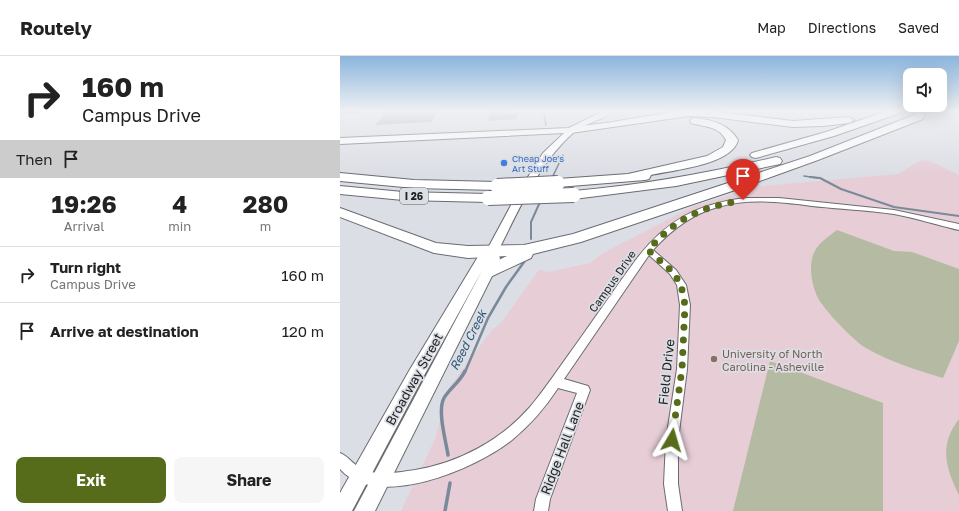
<!DOCTYPE html>
<style>
:root{--surface:#fff;--page:#f6f6f6;--text:#222;--muted:#767676;--line:#e0e0e0;--accent:#566c1a}
body{margin:0;font-family:"Golos Text",sans-serif;background:var(--page);color:var(--text);height:100vh;display:flex;flex-direction:column;font-size:15px;white-space:nowrap}
*{box-sizing:border-box;margin:0}
p{font-size:13px;color:var(--muted)}
.icon{flex:none;width:22px;height:22px;fill:none;stroke:currentColor;stroke-width:2;stroke-linecap:round;stroke-linejoin:round}
.map{position:relative;flex:1;overflow:hidden}
.side{display:flex;flex-direction:column;background:var(--surface);width:340px}
.side>*{flex:none}
.top-card{background:#fff;color:var(--text);overflow:hidden}
.fabs{position:absolute;left:563px;top:12px;display:grid;gap:8px}
.fabs a{display:grid;place-items:center;width:44px;height:44px;border-radius:8px;background:var(--surface);box-shadow:0 4px 16px #0002;font-size:20px}
.pin{position:absolute;display:grid;place-items:center;width:34px;height:34px;color:#fff;margin:-41px -17px;border-radius:50% 50% 50% 0;rotate:-45deg;box-shadow:0 0 4px #0007}
.pin .icon{rotate:45deg}
.me{position:absolute;width:44px;margin:-22px;rotate:7deg;stroke-linejoin:round;filter:drop-shadow(0 0 3px #0008)}
.turn{display:flex;align-items:center;gap:14px;height:84px;padding:0 16px;font-size:18px}
.turn .icon{width:52px;height:52px;stroke-width:2.5}
.turn b{display:block;font-size:28px;line-height:34px}
.then{display:flex;align-items:center;height:38px;padding:0 16px;background:#0003;gap:8px;font-size:15px}
.eta{display:flex;justify-content:space-evenly;align-items:center;height:68px;text-align:center}
.eta b{font-size:24px;font-weight:700;line-height:28px}
.action{display:flex;gap:8px;margin-top:auto;padding:8px 16px}
.action a{flex:1;height:46px;border-radius:8px;background:var(--accent);color:#fff;font-size:16px;font-weight:700;line-height:46px;text-align:center}
.action a+a{background:var(--page);color:var(--text)}
ul{padding:0;list-style:none}
li{display:flex;align-items:center;gap:12px;height:56px;padding:0 16px;border-top:1px solid var(--line)}
li div{flex:1}
li b{display:block;font-size:15px}
li em{font-style:normal}
header{display:flex;align-items:center;gap:24px;box-sizing:border-box;height:56px;padding:0 20px;background:var(--surface);border-bottom:1px solid var(--line)}
header strong{font-size:19px}
nav{display:flex;gap:22px;margin-inline-start:auto;font-size:14px}
main{display:flex;flex:1;min-height:0}
.map>svg:first-child{display:block}
.education{fill:#e6cdd6}
.green{fill:#b5baa2}
.lines{fill:none;stroke-linecap:round;stroke-linejoin:round}
.stream-far3{stroke:#798a9a;stroke-width:1.5}
.stream-far2{stroke:#798a9a;stroke-width:2}
.stream-far1{stroke:#798a9a;stroke-width:2.5}
.stream{stroke:#798a9a;stroke-width:3.5}
.building{fill:#aaadb3}
.minor-casing{stroke:#6a6c72;stroke-width:2}
.secondary-casing{stroke:#6a6c72;stroke-width:2}
.motorway-casing{stroke:#6a6c72;stroke-width:2}
.minor{fill:#fff;fill-rule:evenodd}
.secondary{fill:#fff;fill-rule:evenodd}
.motorway{fill:#fff;fill-rule:evenodd}
.rail-casing{stroke:#595b5e;stroke-width:2.5}
.rail{stroke:#dcdee5;stroke-width:1.5;stroke-dasharray:5;stroke-linecap:butt}
.motorway-bridge-casing{stroke:#6a6c72;stroke-width:16;stroke-linecap:butt}
.motorway-bridge{stroke:#fff;stroke-width:14}
.route{stroke:#566c1a;stroke-width:7;stroke-dasharray:0 12.6}
.shop-dot{fill:#3f7fe0;stroke:#dcdee5;stroke-width:1.5}
.education-dot{fill:#8d6e63;stroke:#dcdee5;stroke-width:1.5}
.labels{text-anchor:middle;dominant-baseline:central;stroke-width:3.5;stroke-linejoin:round;paint-order:stroke}
.far-shop-label{font-size:9px;fill:#366cbe;stroke:#dcdee5;text-anchor:start}
.shield{fill:#dcdee5;stroke:#595a5e;stroke-width:1}
.shield-label{font-size:10px;font-weight:bold;fill:#212224}
.street-label{font-size:11px;fill:#212224;stroke:#dcdee5}
.education-label{font-size:11px;fill:#785e54;stroke:#dcdee5;text-anchor:start}
.water-label{font-size:12px;font-style:italic;fill:#315879;stroke:#dcdee5}
.near-street-label{font-size:13px;fill:#212224;stroke:#dcdee5}
</style>
<header>
<strong>Routely</strong>
<nav><a>Map</a><a>Directions</a><a>Saved</a></nav>
</header>
<main>
<section class="side">
<div class="top-card">
<div class="turn"><svg class="icon" aria-label="right" viewBox="0 0 24 24"><path d="M7 20v-9h11M14 6l5 5-5 5"/></svg><div><b>160 m</b>Campus Drive</div></div>
<div class="then">Then<svg class="icon" aria-label="arrive" viewBox="0 0 24 24"><path d="M6 21V4h12l-3 4 3 4H6"/></svg></div>
</div>
<div class="eta">
<div><b>19:26</b><p>Arrival</p></div>
<div><b>4</b><p>min</p></div>
<div><b>280</b><p>m</p></div>
</div>
<ul>
<li><svg class="icon" aria-label="right" viewBox="0 0 24 24"><path d="M7 20v-9h11M14 6l5 5-5 5"/></svg><div><b>Turn right</b><p>Campus Drive</p></div><em>160 m</em></li>
<li><svg class="icon" aria-label="arrive" viewBox="0 0 24 24"><path d="M6 21V4h12l-3 4 3 4H6"/></svg><div><b>Arrive at destination</b></div><em>120 m</em></li>
</ul>
<div class="action"><a>Exit</a><a>Share</a></div>
</section>
<div class="map">
<svg width="619" height="455" viewBox="0 0 619 455">
<rect width="100%" height="100%" fill="#dcdee5"/>
<path class="education" d="M 581,104 L 590,105 L 619,119 L 619,455 L 61,455 L 95,383 L 108,333 L 152,274 L 161,267 L 199,214 L 209,216 L 250,207 L 265,196 L 354,150 L 422,130 L 558,118 Z"/>
<path class="green" d="M 497,174 L 554,195 L 572,196 L 619,213 L 619,285 L 603,322 C 577,314 550,306 526,292 C 514,285 485,255 478,242 C 472,230 468,210 474,197 C 478,187 488,181 497,174 Z
M 430,305 L 543,347 L 543,455 L 393,455 Z
M 619,363 L 619,439 C 605,411 599,389 619,363 Z"/>
<g class="lines">
<path class="stream-far3" d="M 206,55 L 204,59 L 206,69
M 464,120 L 478,122
M 212,122 L 223,99"/>
<path class="stream-far2" d="M 470,121 L 480,122 L 501,133 L 554,151 L 619,160
M 211,123 L 212,121
M 191,183 L 191,166 L 200,146
M 183,207 L 185,204"/>
<path class="stream-far1" d="M 125,316 L 148,262 L 166,231 L 184,206"/>
<path class="stream" d="M 108,399 C 106,385 97,355 104,342 C 109,333 120,326 125,315
M 105,455 L 110,427"/>
</g>
<path class="building" d="M 47,55 L 99,55 L 91,66 L 35,69 Z
M 151,55 L 172,55 L 178,56 L 176,63 L 148,65 Z"/>
<g class="lines">
<g class="minor-casing">
<path id="minor" d="M 407,142 L 439,142 L 554,154 L 619,168 L 619,174 C 597,169 576,162 554,158 C 527,154 499,153 472,150 C 441,146 408,142 378,151 C 352,158 331,174 313,194 L 336,214 L 346,229 L 350,249 L 347,313 L 338,384 L 338,428 L 342,455 L 328,455 L 324,428 L 326,384 L 337,313 L 340,249 L 337,229 L 330,218 L 309,199 L 224,323 L 248,330 L 250,334 L 210,443 L 208,455 L 194,455 L 196,443 L 237,337 L 218,332 C 205,352 190,369 172,384 C 136,413 37,455 0,413 L 0,397 C 10,401 15,412 27,415 C 42,420 60,416 75,414 C 119,407 161,384 190,351 C 205,333 218,313 232,294 C 253,265 273,235 295,205 C 325,165 358,147 407,142 Z"/>
</g>
<g class="secondary-casing">
<path id="secondary" d="M 263,55 L 273,55 C 262,65 244,67 233,77 C 198,108 179,154 158,195 L 160,203 L 154,216 L 35,455 L 14,455 L 144,211 L 81,325 L 12,455 L 0,455 L 0,437 L 69,315 L 139,199 L 148,192 L 176,140 L 203,97 L 224,77 L 0,88 L 0,82 L 229,72 Z"/>
</g>
<g class="motorway-casing">
<path id="motorway" d="M 338,55 L 373,55 L 453,65 L 509,61 L 514,64 L 509,67 L 483,70 L 453,71 L 373,61 L 349,60 L 231,77 L 226,74 L 231,71 L 266,67 Z
M 547,55 L 562,55 L 560,57 L 494,80 L 416,102 L 412,101 L 410,99 L 412,97 L 486,76 Z
M 576,55 L 584,55 L 585,57 L 583,63 L 478,104 L 395,134 L 241,186 L 193,198 L 191,202 L 148,222 L 142,220 L 140,216 L 142,212 L 167,200 L 128,202 L 94,197 L 0,161 L 0,152 L 96,187 L 128,190 L 184,189 L 233,178 L 385,128 L 470,100 L 574,59 Z
M 355,62 C 373,64 388,68 398,84 C 392,109 333,114 311,119 L 309,123 L 305,124 L 218,131 L 213,130 L 212,127 L 213,124 L 218,123 L 288,118 L 367,100 L 383,91 L 386,84 C 379,70 365,71 351,67 L 350,65 L 351,63 Z
M 436,101 L 440,102 L 442,105 L 440,108 L 336,130 L 234,143 L 229,142 L 227,139 L 229,136 L 234,135 C 302,129 369,117 436,101 Z
M 0,117 L 74,124 L 157,126 L 162,127 L 163,130 L 162,133 L 157,134 L 74,132 L 0,125 Z
M 0,130 L 63,136 L 148,138 L 153,139 L 155,142 L 153,145 L 148,146 L 63,144 L 0,138 Z"/>
</g>
<use href="#minor" class="minor"/>
<use href="#secondary" class="secondary"/>
<use href="#motorway" class="motorway"/>
<g class="rail-casing">
<path id="rail" d="M 0,57 L 20,55"/>
</g>
<use href="#rail" class="rail"/>
<g class="motorway-bridge-casing">
<path id="motorway-bridge" d="M 157,130 L 218,127
M 148,142 L 234,139"/>
</g>
<use href="#motorway-bridge" class="motorway-bridge"/>
</g>
<linearGradient id="sky" x2="0" y2="1"><stop stop-color="#8bb5dd"/><stop offset="0.46" stop-color="#eff0f3"/><stop offset="1" stop-color="#eff0f3" stop-opacity="0"/></linearGradient>
<rect width="619" height="119" fill="url(#sky)"/>
<g class="lines">
<path class="route" d="M 332,384 L 342,313 L 345,249 L 341,229 L 333,216 L 308,194 C 338,161 359,152 403,144"/>
</g>
<circle class="shop-dot" cx="164" cy="107" r="4"/>
<circle class="education-dot" cx="374" cy="303" r="4"/>
<g class="labels">
<g class="far-shop-label">
<text x="172" y="102">Cheap Joe's<tspan x="172" dy="10">Art Stuff</tspan></text>
</g>
<rect class="shield" x="60" y="132" width="28" height="16" rx="3"/>
<g class="shield-label">
<text x="74" y="140">I 26</text>
</g>
<g class="street-label">
<text transform="translate(272 225) rotate(-55)">Campus Drive</text>
</g>
<g class="education-label">
<text x="382" y="297">University of North<tspan x="382" dy="13">Carolina - Asheville</tspan></text>
</g>
<g class="water-label">
<text transform="translate(128 284) rotate(-63)">Reed Creek</text>
</g>
<g class="near-street-label">
<text transform="translate(326 316) rotate(-84)">Field Drive</text>
<text transform="translate(74 323) rotate(-61)">Broadway Street</text>
<text transform="translate(222 392) rotate(-69)">Ridge Hall Lane</text>
</g>
</g>
</svg>
<div class="fabs">
<a><svg class="icon" aria-label="sound" viewBox="0 0 24 24"><path d="M4 9h4l5-4v14l-5-4H4zM17 9q2 3 0 6"/></svg></a>
</div>
<div class="pin" style="left:403px;top:144px;background:#d93025"><svg class="icon" aria-label="arrive" viewBox="0 0 24 24"><path d="M6 21V4h12l-3 4 3 4H6"/></svg></div>
<svg class="me" style="left:332px;top:384px" viewBox="-20 -20 40 40"><path d="M0-17L14 15 0 8-14 15z" fill="#566c1a" stroke="#fff" stroke-width="4"/></svg>
</div>
</main>
